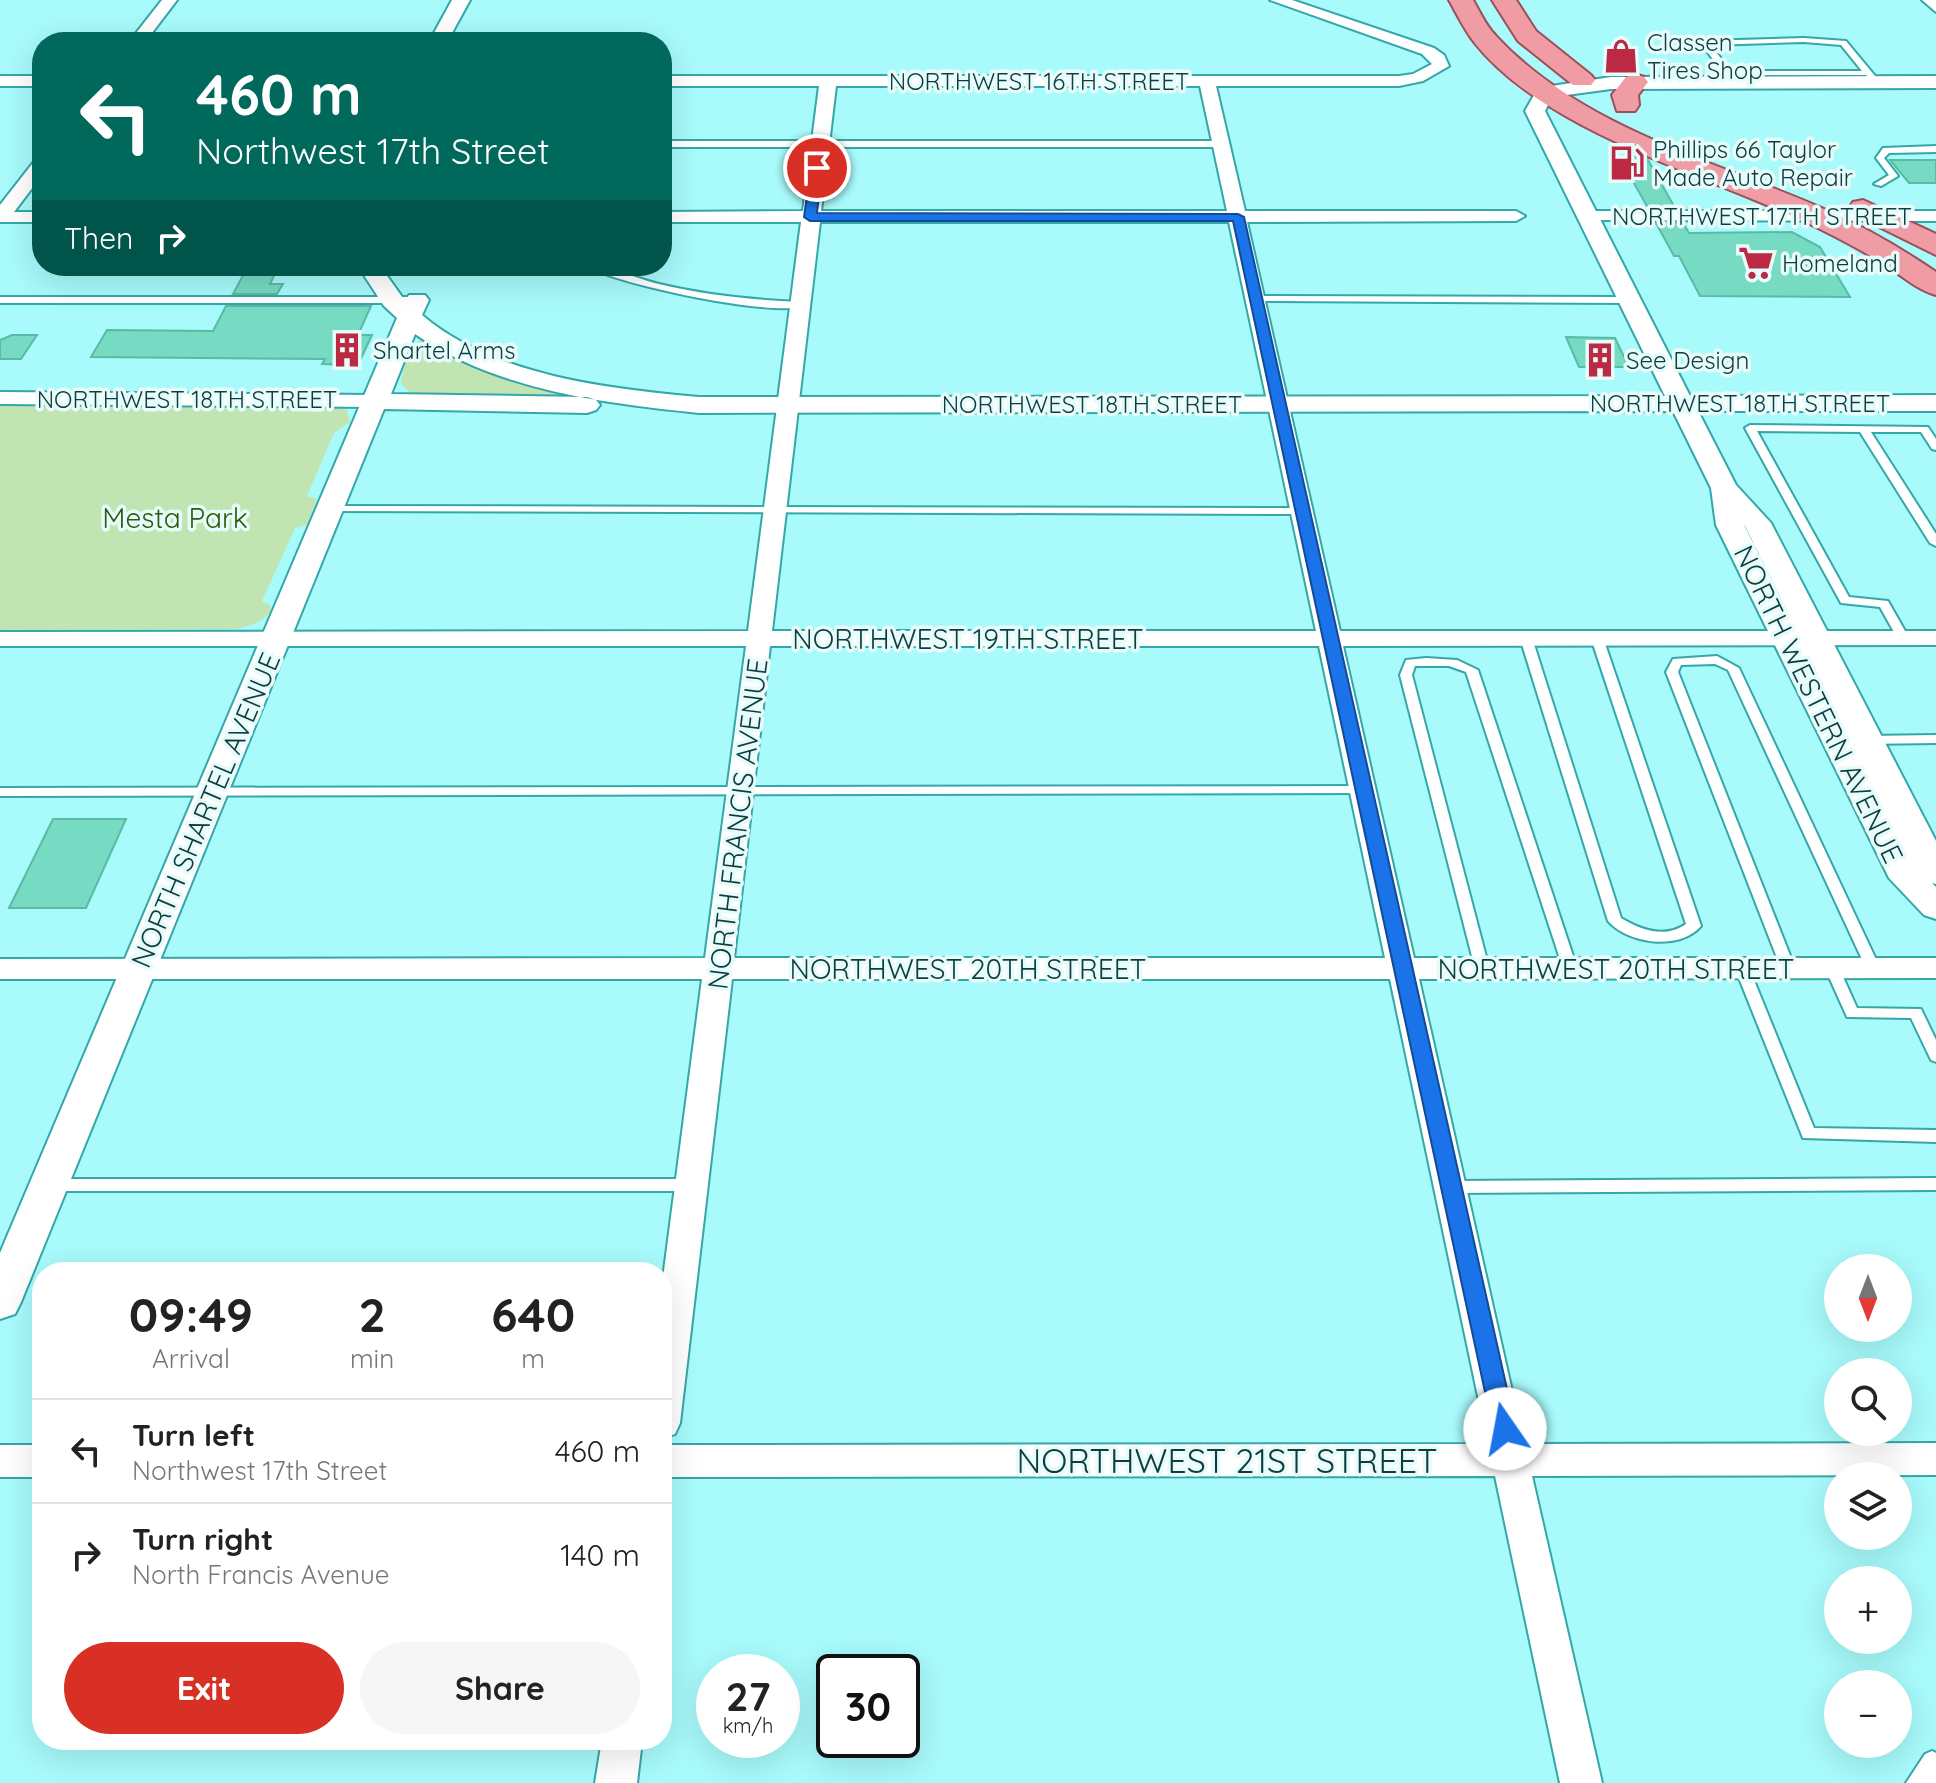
<!DOCTYPE html>
<meta charset="utf-8">
<style>
:root{--surface:#fff;--page:#f6f6f6;--text:#222;--muted:#767676;--line:#e0e0e0;--accent:#d93025}
body{margin:0;font-family:Quicksand,sans-serif;background:var(--page);color:var(--text);height:100vh;display:flex;flex-direction:column;font-size:30px;white-space:nowrap}
*{box-sizing:border-box;margin:0}
p{font-size:26px;color:var(--muted)}
.icon{flex:none;width:44px;height:44px;fill:none;stroke:currentColor;stroke-width:2;stroke-linecap:round;stroke-linejoin:round}
.map{position:relative;flex:1;overflow:hidden}
.side{position:absolute;left:32px;top:1262px;width:640px;height:488px;display:flex;flex-direction:column;background:var(--surface);border-radius:32px;box-shadow:0 8px 32px #0002}
.side>*{flex:none}
.guide{position:absolute;left:32px;top:32px;width:640px;height:244px;border-radius:32px;box-shadow:0 8px 32px #0002;background:#00695c;color:#fff;overflow:hidden}
.needle{width:52px;rotate:180deg}
.controls{position:absolute;left:1824px;top:1254px;display:grid;gap:16px}
.controls a{display:grid;place-items:center;width:88px;height:88px;border-radius:50%;background:var(--surface);box-shadow:0 8px 32px #0002;font-size:40px}
.speed{position:absolute;left:696px;top:1654px;display:flex;gap:16px;font-size:40px;font-weight:700;text-align:center}
.speed>*{display:grid;place-content:center;width:104px;height:104px;border-radius:50%;background:var(--surface);box-shadow:0 8px 32px #0002;line-height:1}
.speed small{font-size:20px;font-weight:400}
.speed .limit{border:4px solid #111;border-radius:12px;background:#fff;color:#111}
.pin{position:absolute;display:grid;place-items:center;width:68px;height:68px;color:#fff;margin:-34px;border:4px solid #fff;border-radius:50%;box-shadow:0 2px 8px #0007}
.me{position:absolute;width:88px;margin:-44px;rotate:348deg;stroke-linejoin:round;filter:drop-shadow(0 0 6px #0008)}
.turn{display:flex;align-items:center;gap:28px;height:168px;padding:0 32px;font-size:36px}
.turn .icon{width:104px;height:104px;stroke-width:2.5}
.turn b{display:block;font-size:56px;line-height:68px}
.then{display:flex;align-items:center;height:76px;padding:0 32px;background:#0003;gap:16px;font-size:30px}
.eta{display:flex;justify-content:space-evenly;align-items:center;height:136px;text-align:center}
.eta b{font-size:48px;font-weight:800;line-height:56px}
.cta{display:flex;gap:16px;margin-top:auto;padding:16px 32px}
.cta a{flex:1;height:92px;border-radius:48px;background:var(--accent);color:#fff;font-size:32px;font-weight:800;line-height:92px;text-align:center}
.cta a+a{background:var(--page);color:var(--text)}
ul{padding:0;list-style:none}
li{display:flex;align-items:center;gap:24px;height:104px;padding:0 32px;border-top:2px solid var(--line)}
li div{flex:1}
li b{display:block;font-size:30px}
li em{font-style:normal}
.map>svg:first-child{display:block}
.green{fill:#c1e5b2}
.building{fill:#77dac3;stroke:#58bba5;stroke-width:2}
.lines{fill:none;stroke-linecap:round;stroke-linejoin:round}
.service-casing{stroke:#34a7a9;stroke-width:4}
.minor-casing{stroke:#34a7a9;stroke-width:4}
.tertiary-casing{stroke:#34a7a9;stroke-width:4}
.primary-casing{stroke:#9a505a;stroke-width:4}
.service{fill:#fff;fill-rule:evenodd}
.minor{fill:#fff;fill-rule:evenodd}
.tertiary{fill:#fff;fill-rule:evenodd}
.primary{fill:#f09ca5;fill-rule:evenodd}
.route{fill:#1a73e8;stroke:#114b97;stroke-width:2}
.labels{text-anchor:middle;dominant-baseline:central;stroke-width:7;stroke-linejoin:round;paint-order:stroke}
.far-poi-label{font-size:24px;fill:#0d3d3e;stroke:#e8fbfb;text-anchor:start}
.far-street-label{font-size:24px;fill:#0d3d3e;stroke:#e8fbfb}
.park-label{font-size:28px;fill:#2a5c09;stroke:#e8fbfb}
.street-label{font-size:28px;fill:#0d3d3e;stroke:#e8fbfb}
.near-street-label{font-size:34px;fill:#0d3d3e;stroke:#e8fbfb}
</style>
<div class="map">
<svg width="1936" height="1783" viewBox="0 0 1936 1783">
<rect width="100%" height="100%" fill="#a8fafb"/>
<path class="green" d="M 422,339 L 510,379 L 571,394 L 572,397 L 423,397 L 410,393 L 401,383 C 403,369 409,345 422,339 Z
M 326,404 L 347,410 L 350,422 L 334,433 L 307,496 L 317,499 L 307,525 L 295,528 L 262,601 L 270,605 L 271,610 C 263,623 249,626 235,629 L 0,630 L 0,405 Z"/>
<path class="building" d="M 1638,155 L 1648,160 L 1675,208 L 1648,208 L 1622,162 Z
M 1890,160 L 1936,160 L 1936,183 L 1909,183 Z
M 1656,223 L 1683,223 L 1689,233 L 1792,232 L 1820,247 L 1850,297 L 1700,296 L 1679,256 L 1674,256 Z
M 248,266 L 279,266 L 270,284 L 283,284 L 277,294 L 233,294 Z
M 226,306 L 371,306 L 358,335 L 372,335 L 358,365 L 322,364 L 325,359 L 91,357 L 107,330 L 213,331 Z
M 12,335 L 37,335 L 21,359 L 0,359 L 0,340 Z
M 1566,337 L 1615,338 L 1629,367 L 1579,367 Z
M 53,819 L 126,819 L 86,908 L 9,908 Z"/>
<g class="lines">
<g class="service-casing">
<path id="service" d="M 1804,38 L 1846,41 L 1880,82 L 1873,84 L 1866,75 L 1733,75 L 1738,82 L 1734,84 L 1731,84 L 1701,43 L 1705,41 ZM 1804,42 L 1841,45 L 1862,71 L 1730,71 L 1711,45 Z
M 662,141 L 1223,141 L 1227,144 L 1223,147 L 662,147 Z
M 1936,146 L 1936,152 L 1889,153 L 1884,158 L 1898,176 L 1881,186 L 1874,184 L 1889,175 L 1876,158 L 1883,148 Z
M 588,266 C 610,266 637,279 659,284 C 705,295 753,300 800,302 L 805,305 C 781,319 613,284 588,266 Z
M 1256,296 L 1630,297 L 1635,300 L 1630,303 L 1253,301 L 1253,297 Z
M 0,297 L 417,297 L 422,300 L 417,303 L 0,303 Z
M 1750,425 L 1928,427 L 1936,439 L 1936,450 L 1932,449 L 1921,432 L 1871,432 L 1936,534 L 1936,546 L 1930,543 L 1860,432 L 1757,431 L 1849,597 L 1888,601 L 1909,638 L 1907,641 L 1899,641 L 1880,607 L 1841,603 L 1745,428 Z
M 330,506 L 1302,508 L 1308,511 L 1302,514 L 326,511 L 326,507 Z
M 1526,634 L 1532,638 L 1621,918 C 1641,930 1665,939 1686,924 L 1591,638 L 1597,634 L 1603,638 L 1701,926 C 1680,951 1628,944 1608,921 L 1520,638 Z
M 1717,656 L 1739,668 L 1880,968 L 1878,972 L 1868,972 L 1866,968 L 1728,670 L 1715,664 L 1681,665 L 1678,672 L 1795,968 L 1788,973 L 1781,968 L 1666,672 L 1673,659 Z
M 1426,658 L 1457,660 L 1478,670 L 1577,968 L 1575,972 L 1565,972 L 1563,968 L 1466,672 L 1449,666 L 1415,666 L 1412,675 L 1489,968 L 1482,973 L 1475,968 L 1400,675 L 1406,660 Z
M 1936,735 L 1936,743 L 1866,744 L 1860,740 L 1866,736 Z
M 1363,786 L 1370,790 L 1368,793 L 0,796 L 0,788 Z
M 1742,963 L 1749,968 L 1814,1128 L 1936,1130 L 1936,1142 L 1803,1138 L 1735,968 Z
M 1832,963 L 1839,968 L 1857,1008 L 1921,1009 L 1936,1040 L 1936,1062 L 1931,1060 L 1911,1018 L 1847,1017 L 1825,968 Z
M 1936,1178 L 1936,1190 L 1451,1193 L 1445,1191 L 1443,1187 L 1445,1183 L 1451,1181 Z
M 53,1179 L 692,1179 L 698,1181 L 700,1185 L 698,1189 L 692,1191 L 53,1191 L 47,1189 L 45,1185 L 47,1181 Z
M 1932,1751 L 1936,1753 L 1936,1783 L 1906,1783 L 1925,1754 Z"/>
</g>
<g class="minor-casing">
<path id="minor" d="M 162,0 L 177,0 L 145,42 L 129,42 Z
M 1270,0 L 1292,0 L 1434,48 L 1444,55 L 1449,66 L 1423,81 L 1399,86 L 1216,86 L 1245,211 L 1516,211 L 1525,216 L 1516,221 L 1247,222 L 1340,631 L 1936,631 L 1936,645 L 1343,646 L 1414,958 L 1936,958 L 1936,978 L 1419,979 L 1524,1444 L 1936,1443 L 1936,1475 L 1532,1476 L 1602,1783 L 1560,1783 L 1495,1476 L 662,1477 L 662,1445 L 1488,1444 L 1390,979 L 732,979 L 680,1423 L 675,1434 L 662,1439 L 662,1286 L 702,979 L 0,979 L 0,959 L 705,958 L 746,646 L 0,646 L 0,632 L 748,631 L 801,222 L 662,222 L 662,212 L 803,211 L 819,86 L 662,86 L 662,76 L 1399,76 L 1413,74 L 1432,64 L 1422,54 ZM 836,86 L 1200,86 L 1227,211 L 821,211 ZM 820,222 L 1229,222 L 1316,631 L 772,631 ZM 770,646 L 1319,646 L 1385,958 L 734,958 Z
M 1922,0 L 1936,0 L 1936,12 Z
M 0,76 L 42,76 L 42,86 L 0,86 Z
M 42,158 L 42,175 L 14,212 L 42,212 L 42,222 L 0,222 L 0,205 L 36,159 Z
M 1588,211 L 1936,211 L 1936,221 L 1582,220 L 1579,216 L 1582,212 Z
M 0,392 L 375,395 L 385,401 L 375,407 L 0,404 Z
M 0,1445 L 42,1445 L 42,1477 L 0,1477 Z
M 602,1740 L 642,1740 L 637,1783 L 595,1783 Z"/>
</g>
<g class="tertiary-casing">
<path id="tertiary" d="M 452,0 L 470,0 L 447,42 L 429,42 Z
M 1936,76 L 1936,88 L 1611,89 L 1552,97 L 1545,111 L 1690,396 L 1936,395 L 1936,411 L 1698,411 L 1736,485 L 1771,523 L 1936,841 L 1936,884 L 1932,883 L 1936,887 L 1936,919 L 1924,915 L 1889,878 L 1716,525 L 1711,488 L 1673,411 L 699,413 C 603,403 496,390 415,334 L 391,394 L 587,397 L 596,400 L 600,405 L 596,410 L 587,413 L 384,409 L 21,1302 L 15,1314 L 0,1319 L 0,1253 L 397,318 L 384,306 L 358,266 L 380,266 L 405,301 L 409,295 L 425,295 L 429,300 L 422,315 C 493,376 610,389 699,397 L 1665,396 L 1525,111 L 1538,88 L 1611,77 ZM 1744,525 L 1745,526 L 1798,632 Z"/>
</g>
<g class="primary-casing">
<path id="primary" d="M 1449,0 L 1473,0 C 1480,12 1486,26 1496,36 C 1580,127 1714,161 1824,209 C 1863,226 1901,248 1936,272 L 1936,295 C 1917,290 1901,275 1884,264 C 1863,251 1842,240 1820,229 C 1716,177 1547,135 1474,42 C 1464,29 1457,14 1449,0 Z
M 1492,0 L 1516,0 L 1536,31 L 1591,75 L 1595,80 L 1591,85 L 1573,85 L 1518,41 Z
M 1635,74 L 1644,77 L 1648,82 L 1638,95 L 1639,105 L 1635,111 L 1617,111 L 1612,95 L 1626,77 Z
M 1863,200 L 1936,234 L 1936,255 L 1853,214 L 1849,208 L 1853,202 Z"/>
</g>
<use href="#service" class="service"/>
<use href="#minor" class="minor"/>
<use href="#tertiary" class="tertiary"/>
<use href="#primary" class="primary"/>
</g>
<path class="route" d="M 817,165 L 822,168 L 817,213 L 1238,214 L 1244,217 L 1516,1429 L 1513,1437 L 1505,1440 L 1497,1437 L 1493,1429 L 1233,221 L 810,221 L 804,217 L 811,168 Z"/>
<defs>
<g id="shop-bare" transform="scale(2.76)"><path d="M-5-2.5h2.3a2.7 3.5 0 0 1 5.4 0H5L5.5 6h-11ZM-1.5-2.5h3a1.5 2.3 0 0 0-3 0Z" fill="#bb2943" stroke="#e8fbfb" stroke-width="2.5" paint-order="stroke"/></g>
<g id="fuel-bare" transform="scale(2.76)"><path d="M-5.5-6h7V0h2V4h1.3V-2.5L3-4.5l.8-.8L6-3V5H2.5V1h-1V6h-7ZM-4.2-4.7v3.2H.2V-4.7Z" fill="#bb2943" stroke="#e8fbfb" stroke-width="2.5" paint-order="stroke"/></g>
<g id="supermarket-bare" transform="scale(2.76)"><path d="M-6-5.5h2.5l.6 2H6L4.5 2H-2.5L-4.4-4H-6ZM-1.5 3.2a1.3 1.3 0 1 0 .1 0ZM3 3.2a1.3 1.3 0 1 0 .1 0Z" fill="#bb2943" stroke="#e8fbfb" stroke-width="2.5" paint-order="stroke"/></g>
<g id="building-bare" transform="scale(2.76)"><path d="M-4-6H4V6H1V3H-1V6H-4ZM-2.5-4.3h1.7v1.8h-1.7ZM.8-4.3h1.7v1.8H.8ZM-2.5-1h1.7V.8h-1.7ZM.8-1h1.7V.8H.8Z" fill="#bb2943" stroke="#e8fbfb" stroke-width="2.5" paint-order="stroke"/></g>
</defs>
<g fill-rule="evenodd">
<use href="#shop-bare" x="1621" y="56"/>
<use href="#fuel-bare" x="1627" y="163"/>
<use href="#supermarket-bare" x="1756" y="263"/>
<use href="#building-bare" x="347" y="350"/>
<use href="#building-bare" x="1600" y="360"/>
</g>
<g class="labels">
<g class="far-poi-label">
<text x="1647" y="42">Classen<tspan x="1647" dy="28">Tires Shop</tspan></text>
<text x="1653" y="149">Phillips 66 Taylor<tspan x="1653" dy="28">Made Auto Repair</tspan></text>
<text x="1782" y="263">Homeland</text>
<text x="373" y="350">Shartel Arms</text>
<text x="1626" y="360">See Design</text>
</g>
<g class="far-street-label">
<text x="1039" y="81">NORTHWEST 16TH STREET</text>
<text x="1762" y="216">NORTHWEST 17TH STREET</text>
<text x="187" y="399">NORTHWEST 18TH STREET</text>
<text x="1740" y="403">NORTHWEST 18TH STREET</text>
<text x="1092" y="404">NORTHWEST 18TH STREET</text>
</g>
<g class="park-label">
<text x="175" y="517">Mesta Park</text>
</g>
<g class="street-label">
<text x="968" y="638">NORTHWEST 19TH STREET</text>
<text transform="translate(1819 704) rotate(64)">NORTH WESTERN AVENUE</text>
<text transform="translate(205 810) rotate(-67)">NORTH SHARTEL AVENUE</text>
<text transform="translate(737 824) rotate(-83)">NORTH FRANCIS AVENUE</text>
<text x="968" y="968">NORTHWEST 20TH STREET</text>
<text x="1616" y="968">NORTHWEST 20TH STREET</text>
</g>
<g class="near-street-label">
<text x="1227" y="1460">NORTHWEST 21ST STREET</text>
</g>
</g>
</svg>
<div class="controls">
<a><svg class="needle" viewBox="-14 -14 28 28"><path d="M0-13l5 13h-10z" fill="#e53935"/><path d="M0 13l5-13h-10z" fill="#767676"/></svg></a>
<a><svg class="icon" aria-label="search" viewBox="0 0 24 24"><circle cx="10" cy="10" r="6"/><path d="M15 15l6 6"/></svg></a>
<a><svg class="icon" aria-label="layers" viewBox="0 0 24 24"><path d="M12 4l9 5-9 5-9-5zM3 14l9 5 9-5"/></svg></a>
<a>+</a>
<a>−</a>
</div>
<div class="speed"><div>27<small>km/h</small></div><div class="limit">30</div></div>
<div class="pin" style="left:817px;top:168px;background:#d93025"><svg class="icon" aria-label="arrive" viewBox="0 0 24 24"><path d="M6 21V4h12l-3 4 3 4H6"/></svg></div>
<svg class="me" style="left:1505px;top:1429px" viewBox="-20 -20 40 40"><circle r="19" fill="#fff"/><path d="M0-13L10 11 0 6-10 11z" fill="#1a73e8"/></svg>
<div class="guide">
<div class="turn"><svg class="icon" aria-label="left" viewBox="0 0 24 24"><path d="M17 20v-9H6M10 6l-5 5 5 5"/></svg><div><b>460 m</b>Northwest 17th Street</div></div>
<div class="then">Then<svg class="icon" aria-label="right" viewBox="0 0 24 24"><path d="M7 20v-9h11M14 6l5 5-5 5"/></svg></div>
</div>
<section class="side">
<div class="eta">
<div><b>09:49</b><p>Arrival</p></div>
<div><b>2</b><p>min</p></div>
<div><b>640</b><p>m</p></div>
</div>
<ul>
<li><svg class="icon" aria-label="left" viewBox="0 0 24 24"><path d="M17 20v-9H6M10 6l-5 5 5 5"/></svg><div><b>Turn left</b><p>Northwest 17th Street</p></div><em>460 m</em></li>
<li><svg class="icon" aria-label="right" viewBox="0 0 24 24"><path d="M7 20v-9h11M14 6l5 5-5 5"/></svg><div><b>Turn right</b><p>North Francis Avenue</p></div><em>140 m</em></li>
</ul>
<div class="cta"><a>Exit</a><a>Share</a></div>
</section>
</div>
